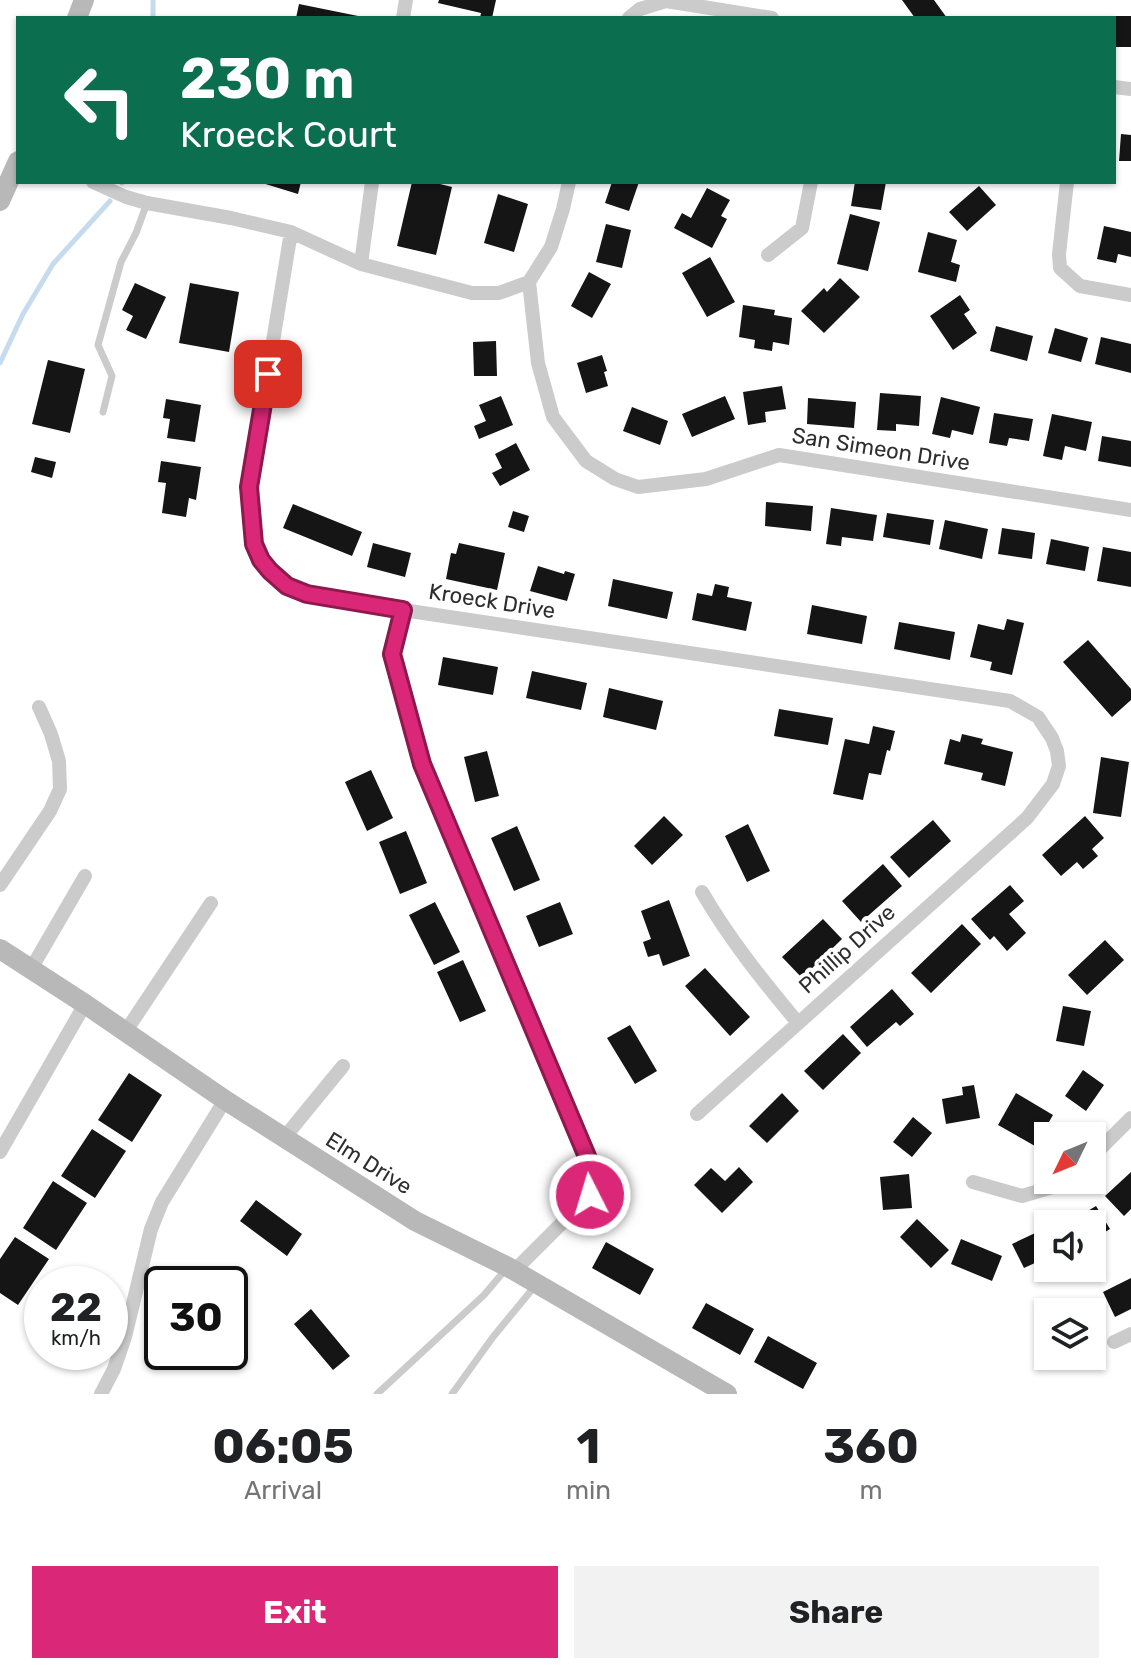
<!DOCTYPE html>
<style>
:root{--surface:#fff;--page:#f2f2f2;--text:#202124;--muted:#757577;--accent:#db2777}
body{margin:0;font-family:Rubik,sans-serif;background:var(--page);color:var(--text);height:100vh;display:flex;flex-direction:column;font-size:30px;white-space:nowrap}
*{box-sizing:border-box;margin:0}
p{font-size:26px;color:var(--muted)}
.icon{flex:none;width:44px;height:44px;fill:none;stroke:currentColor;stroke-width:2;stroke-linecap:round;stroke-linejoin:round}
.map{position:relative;height:1394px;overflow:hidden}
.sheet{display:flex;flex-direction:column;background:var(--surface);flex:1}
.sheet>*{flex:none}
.banner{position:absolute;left:16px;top:16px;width:1100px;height:168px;border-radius:0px;box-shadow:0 2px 6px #0004;background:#0b6e4f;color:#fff;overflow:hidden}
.needle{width:52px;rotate:227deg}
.fabs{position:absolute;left:1034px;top:1122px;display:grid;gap:16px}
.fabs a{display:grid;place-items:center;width:72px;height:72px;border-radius:0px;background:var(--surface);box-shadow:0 2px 6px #0004;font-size:40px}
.speed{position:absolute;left:24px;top:1266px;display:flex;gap:16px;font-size:40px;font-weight:700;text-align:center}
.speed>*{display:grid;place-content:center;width:104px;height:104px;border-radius:50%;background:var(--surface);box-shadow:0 2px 6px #0004;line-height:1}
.speed small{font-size:20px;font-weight:400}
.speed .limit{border:4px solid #111;border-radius:12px;background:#fff;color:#111}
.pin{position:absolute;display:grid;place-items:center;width:68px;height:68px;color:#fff;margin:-34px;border-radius:16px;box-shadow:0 4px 12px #0006}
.me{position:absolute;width:88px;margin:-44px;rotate:355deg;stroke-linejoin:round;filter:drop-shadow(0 0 6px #0008)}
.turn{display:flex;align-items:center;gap:28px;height:168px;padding:0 32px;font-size:36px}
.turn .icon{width:104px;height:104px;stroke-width:2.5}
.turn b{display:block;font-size:56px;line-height:68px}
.eta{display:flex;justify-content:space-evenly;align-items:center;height:136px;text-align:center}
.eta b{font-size:48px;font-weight:700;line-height:56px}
.button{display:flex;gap:16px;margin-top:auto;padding:16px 32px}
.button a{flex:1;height:92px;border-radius:0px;background:var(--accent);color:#fff;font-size:32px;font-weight:700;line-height:92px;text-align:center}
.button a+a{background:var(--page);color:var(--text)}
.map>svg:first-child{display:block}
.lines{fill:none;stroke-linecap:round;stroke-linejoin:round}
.stream{stroke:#c6dbed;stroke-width:5}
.building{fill:#151515}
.lane{stroke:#cbcbcb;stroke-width:7}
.street{stroke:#cbcbcb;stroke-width:14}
.secondary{stroke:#b8b8b8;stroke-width:20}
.route-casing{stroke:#8e194d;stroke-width:20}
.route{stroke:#db2777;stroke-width:14}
.labels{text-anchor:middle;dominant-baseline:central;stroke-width:8;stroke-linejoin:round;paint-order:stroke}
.street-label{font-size:22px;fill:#2e2e2e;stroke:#fff}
</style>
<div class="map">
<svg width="1131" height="1394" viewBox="0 0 1131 1394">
<rect width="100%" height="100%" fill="#fff"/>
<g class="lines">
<path class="stream" d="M 153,18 L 153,0
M 122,183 L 122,182
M 0,363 L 23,314 L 53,264 L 110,201"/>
</g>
<path class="building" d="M 439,0 L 496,0 L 492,18 L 480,18 L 481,13 L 438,3 Z
M 902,0 L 934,0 L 947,18 L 915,18 Z
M 299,4 L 363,17 L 363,18 L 296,18 Z
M 1114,16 L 1131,16 L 1131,47 L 1114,47 Z
M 1121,134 L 1131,135 L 1131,161 L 1119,161 Z
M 259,182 L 301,182 L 298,194 Z
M 412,182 L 432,182 L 452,187 L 436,255 L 397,246 Z
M 612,182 L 639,182 L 629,211 L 605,203 Z
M 855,182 L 886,182 L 881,210 L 851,206 Z
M 979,186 L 996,205 L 967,231 L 949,212 Z
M 707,188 L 730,200 L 721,216 L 727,219 L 712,248 L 674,228 L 682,213 L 691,218 Z
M 498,194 L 528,204 L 514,252 L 484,243 Z
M 850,214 L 880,222 L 868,271 L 837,264 Z
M 606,224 L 631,230 L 622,268 L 596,262 Z
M 1104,226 L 1131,232 L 1131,257 L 1118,254 L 1116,263 L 1097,259 Z
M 928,232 L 957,240 L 951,262 L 960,265 L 956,282 L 918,272 Z
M 710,257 L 735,302 L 707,317 L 682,273 Z
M 589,272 L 611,284 L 592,318 L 571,306 Z
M 840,278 L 860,297 L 824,333 L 801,311 L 824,288 L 827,292 Z
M 135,283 L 166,297 L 146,339 L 126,330 L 133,316 L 122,310 Z
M 190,283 L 239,292 L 229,352 L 179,343 Z
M 960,295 L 970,310 L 964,314 L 977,333 L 953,350 L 930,316 Z
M 743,305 L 775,310 L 774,315 L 792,318 L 789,345 L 773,342 L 772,351 L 754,348 L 755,340 L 739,337 Z
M 996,326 L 1033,336 L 1027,361 L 990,351 Z
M 1055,328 L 1088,338 L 1081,362 L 1048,353 Z
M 1101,337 L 1131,344 L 1131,373 L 1095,364 Z
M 496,341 L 497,376 L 474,376 L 473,342 Z
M 602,355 L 607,371 L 604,372 L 608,386 L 586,393 L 577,363 Z
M 48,360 L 85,369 L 70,433 L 32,424 Z
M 782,386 L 786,409 L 765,412 L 766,422 L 748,425 L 743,392 Z
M 880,393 L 921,396 L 919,426 L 896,424 L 896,431 L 877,430 Z
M 501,396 L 513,425 L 479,439 L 474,426 L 486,421 L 479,405 Z
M 725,396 L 735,419 L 692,437 L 682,414 Z
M 941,397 L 980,407 L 973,435 L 952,430 L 950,438 L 932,434 Z
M 808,398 L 856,402 L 854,428 L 807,424 Z
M 166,399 L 201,405 L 195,442 L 167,438 L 170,419 L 163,418 Z
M 632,407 L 668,421 L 660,445 L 623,431 Z
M 994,413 L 1033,419 L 1029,441 L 1009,438 L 1007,446 L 989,443 Z
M 1052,414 L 1092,422 L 1086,451 L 1065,446 L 1062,460 L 1043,456 Z
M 1102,436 L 1131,441 L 1131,467 L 1098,461 Z
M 516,443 L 530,470 L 500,486 L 492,473 L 502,468 L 495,454 Z
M 35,457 L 56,462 L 52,478 L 31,472 Z
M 161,461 L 201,467 L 196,500 L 189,498 L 186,517 L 162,513 L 166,483 L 158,482 Z
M 766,502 L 813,506 L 811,531 L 765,526 Z
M 293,504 L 362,532 L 352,556 L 283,528 Z
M 831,508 L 877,515 L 873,541 L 842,537 L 841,546 L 826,544 Z
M 513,511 L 529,516 L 524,532 L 508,527 Z
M 887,513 L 934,520 L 930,545 L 883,537 Z
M 945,520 L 988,529 L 982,559 L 939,549 Z
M 1002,528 L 1035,533 L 1032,559 L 998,554 Z
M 1051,539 L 1089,547 L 1085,571 L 1046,564 Z
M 373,543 L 411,553 L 405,577 L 367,567 Z
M 459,543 L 505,553 L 497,590 L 446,579 L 451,553 L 456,554 Z
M 1103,547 L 1131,552 L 1131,587 L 1097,581 Z
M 538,566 L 564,574 L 565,571 L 575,574 L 567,601 L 530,591 Z
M 613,579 L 673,592 L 667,619 L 608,606 Z
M 715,584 L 729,587 L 727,597 L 752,602 L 746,631 L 692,620 L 697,593 L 712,596 Z
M 812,605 L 867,616 L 862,644 L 807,634 Z
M 1007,619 L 1024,623 L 1012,675 L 990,670 L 992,662 L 970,657 L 978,624 L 1004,630 Z
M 899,622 L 955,632 L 950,660 L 894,649 Z
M 1088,640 L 1131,689 L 1131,700 L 1112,717 L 1063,662 Z
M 443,657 L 498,667 L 493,695 L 438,685 Z
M 532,671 L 587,683 L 581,710 L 526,698 Z
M 609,688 L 663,701 L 656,730 L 603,717 Z
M 779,709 L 833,718 L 828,745 L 774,736 Z
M 873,726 L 895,731 L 890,751 L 887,750 L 881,775 L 869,773 L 863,800 L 833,794 L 845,739 L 869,744 Z
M 962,734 L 983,739 L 981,744 L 1013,752 L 1005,786 L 981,780 L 983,773 L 944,764 L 950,739 L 960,742 Z
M 487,751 L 499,796 L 475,802 L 464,757 Z
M 1101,757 L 1129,762 L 1121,817 L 1093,813 Z
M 371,770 L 393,818 L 367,831 L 345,782 Z
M 664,816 L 683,835 L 652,865 L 634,846 Z
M 1085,816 L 1104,838 L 1092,849 L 1098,856 L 1083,869 L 1077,862 L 1061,876 L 1042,855 Z
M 933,820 L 951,841 L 909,878 L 890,857 Z
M 748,824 L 770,871 L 747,882 L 725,836 Z
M 517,826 L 540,880 L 514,891 L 491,838 Z
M 406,831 L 427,883 L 400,894 L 379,842 Z
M 883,864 L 902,886 L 861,922 L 842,901 Z
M 1010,885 L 1024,901 L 1009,914 L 1026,933 L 1007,951 L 994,936 L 990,940 L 971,919 Z
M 669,900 L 690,956 L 663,966 L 659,954 L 648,957 L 643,942 L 651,939 L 641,911 Z
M 435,902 L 460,952 L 434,965 L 409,915 Z
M 560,902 L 573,934 L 539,947 L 526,916 Z
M 823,919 L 842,939 L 802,978 L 782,957 Z
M 962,924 L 981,944 L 931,993 L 911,973 Z
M 1105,940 L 1124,960 L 1087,995 L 1068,975 Z
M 463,960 L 486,1011 L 460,1022 L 437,972 Z
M 705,968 L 750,1017 L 730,1036 L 685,986 Z
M 892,989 L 914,1014 L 900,1026 L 896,1022 L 867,1047 L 850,1027 Z
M 1063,1006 L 1091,1011 L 1084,1046 L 1056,1041 Z
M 630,1025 L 657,1071 L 635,1084 L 607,1038 Z
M 843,1034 L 861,1053 L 823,1090 L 804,1071 Z
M 1083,1070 L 1104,1085 L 1086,1111 L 1065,1096 Z
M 129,1073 L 162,1095 L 132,1142 L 98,1120 Z
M 974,1085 L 980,1118 L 946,1124 L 942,1099 L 963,1095 L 962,1087 Z
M 782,1093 L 799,1111 L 767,1143 L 749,1126 Z
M 1016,1093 L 1053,1115 L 1035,1146 L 998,1125 Z
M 913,1117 L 932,1133 L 912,1157 L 893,1142 Z
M 92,1129 L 126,1151 L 95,1198 L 61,1176 Z
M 739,1167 L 753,1182 L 722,1213 L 694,1185 L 711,1168 L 725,1181 Z
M 1131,1172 L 1131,1209 L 1124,1216 L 1105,1196 Z
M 909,1174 L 912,1208 L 883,1210 L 880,1177 Z
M 53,1181 L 87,1203 L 56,1250 L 23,1228 Z
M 256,1200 L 302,1234 L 287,1256 L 240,1221 Z
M 1096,1206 L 1110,1229 L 1092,1240 L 1092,1224 L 1066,1224 Z
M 917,1219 L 949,1250 L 931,1268 L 900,1237 Z
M 1048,1227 L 1048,1257 L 1024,1268 L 1012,1244 Z
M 15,1237 L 49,1259 L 18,1305 L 0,1293 L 0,1259 Z
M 961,1239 L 1002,1256 L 992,1281 L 951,1264 Z
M 606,1242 L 654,1269 L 640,1295 L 592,1268 Z
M 1131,1278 L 1131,1309 L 1115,1317 L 1103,1292 Z
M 706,1303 L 754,1329 L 740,1355 L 692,1328 Z
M 311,1309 L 350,1356 L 333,1370 L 294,1324 Z
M 1092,1329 L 1104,1334 L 1091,1364 L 1073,1356 L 1092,1356 Z
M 768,1336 L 817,1363 L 803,1389 L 754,1362 Z"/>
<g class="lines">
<path class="lane" d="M 103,412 L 112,376 L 98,345 L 121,262 L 136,233 L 147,203
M 377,1394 L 484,1295 L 506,1269
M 452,1394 L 493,1337 L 535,1286"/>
<path class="street" d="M 403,18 L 406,0
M 629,18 L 640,9 L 666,1 L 772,18
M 1114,87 L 1131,89
M 93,182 L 126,197 L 147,203 L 231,218 L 291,232 L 361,264 L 472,293 L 499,293 L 529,282
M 1067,182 L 1059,254 L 1060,268 L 1080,286 L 1131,295
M 291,232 L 249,487 L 254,544 L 261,560 L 270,571 L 287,586 L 307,594 L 403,610 L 1010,701 L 1038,717 L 1052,738 L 1057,751 L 1059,766 L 1053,784 L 1027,818 L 697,1114
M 768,255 L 802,228 L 811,182
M 361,264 L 372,182
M 529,282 L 538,363 L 553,417 L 586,461 L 615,479 L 638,487 L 706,479 L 779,455 L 1131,510
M 529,282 L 551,247 L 563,209 L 569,182
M 403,610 L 392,654 L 422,764 L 591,1166 L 590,1195 L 514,1271
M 0,885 L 50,811 L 60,789 L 59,761 L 51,734 L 39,707
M 702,892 C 730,940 763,981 798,1023
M 31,969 L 85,876
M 126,1031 L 211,903
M 284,1138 L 343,1066
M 0,1152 L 85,1004
M 1092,1157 L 1131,1118
M 973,1182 L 1022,1196 L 1056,1186 L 1063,1180
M 1114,1342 L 1131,1334
M 101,1394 L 114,1369 L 125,1337 L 151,1229 L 162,1202 L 225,1100"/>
<path class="secondary" d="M 77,18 L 84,0
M 0,201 L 18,161
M 0,949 L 85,1004 L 225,1100 L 415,1221 L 508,1267 L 727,1394"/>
</g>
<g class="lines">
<g class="route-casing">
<path id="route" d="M 268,374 L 249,487 L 254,544 L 261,560 L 270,571 L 287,586 L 307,594 L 403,610 L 392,654 L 422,764 L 591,1166 L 590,1195"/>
</g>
<use href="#route" class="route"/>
</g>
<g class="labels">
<g class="street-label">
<text transform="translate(881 449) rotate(9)">San Simeon Drive</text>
<text transform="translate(492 601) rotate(9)">Kroeck Drive</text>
<text transform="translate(847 949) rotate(-42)">Phillip Drive</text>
<text transform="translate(369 1163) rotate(32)">Elm Drive</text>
</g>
</g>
</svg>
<div class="fabs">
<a><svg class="needle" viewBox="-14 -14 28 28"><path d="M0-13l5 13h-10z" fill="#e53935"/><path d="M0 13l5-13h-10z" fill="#757577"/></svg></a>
<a><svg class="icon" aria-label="sound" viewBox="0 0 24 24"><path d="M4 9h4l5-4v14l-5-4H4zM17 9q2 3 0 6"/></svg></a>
<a><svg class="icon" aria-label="layers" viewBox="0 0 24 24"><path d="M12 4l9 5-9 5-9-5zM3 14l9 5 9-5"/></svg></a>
</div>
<div class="speed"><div>22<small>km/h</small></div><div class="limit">30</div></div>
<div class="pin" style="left:268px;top:374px;background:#d93025"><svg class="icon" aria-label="arrive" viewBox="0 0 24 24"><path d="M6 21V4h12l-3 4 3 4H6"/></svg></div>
<svg class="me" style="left:590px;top:1195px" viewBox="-20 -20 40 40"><circle r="17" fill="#db2777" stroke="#fff" stroke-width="3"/><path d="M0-11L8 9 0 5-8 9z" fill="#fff"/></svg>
<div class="banner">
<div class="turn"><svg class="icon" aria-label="left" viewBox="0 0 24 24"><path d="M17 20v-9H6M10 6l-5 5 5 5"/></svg><div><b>230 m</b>Kroeck Court</div></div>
</div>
</div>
<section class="sheet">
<div class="eta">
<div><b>06:05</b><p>Arrival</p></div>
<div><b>1</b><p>min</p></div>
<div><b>360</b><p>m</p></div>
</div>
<div class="button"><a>Exit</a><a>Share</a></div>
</section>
